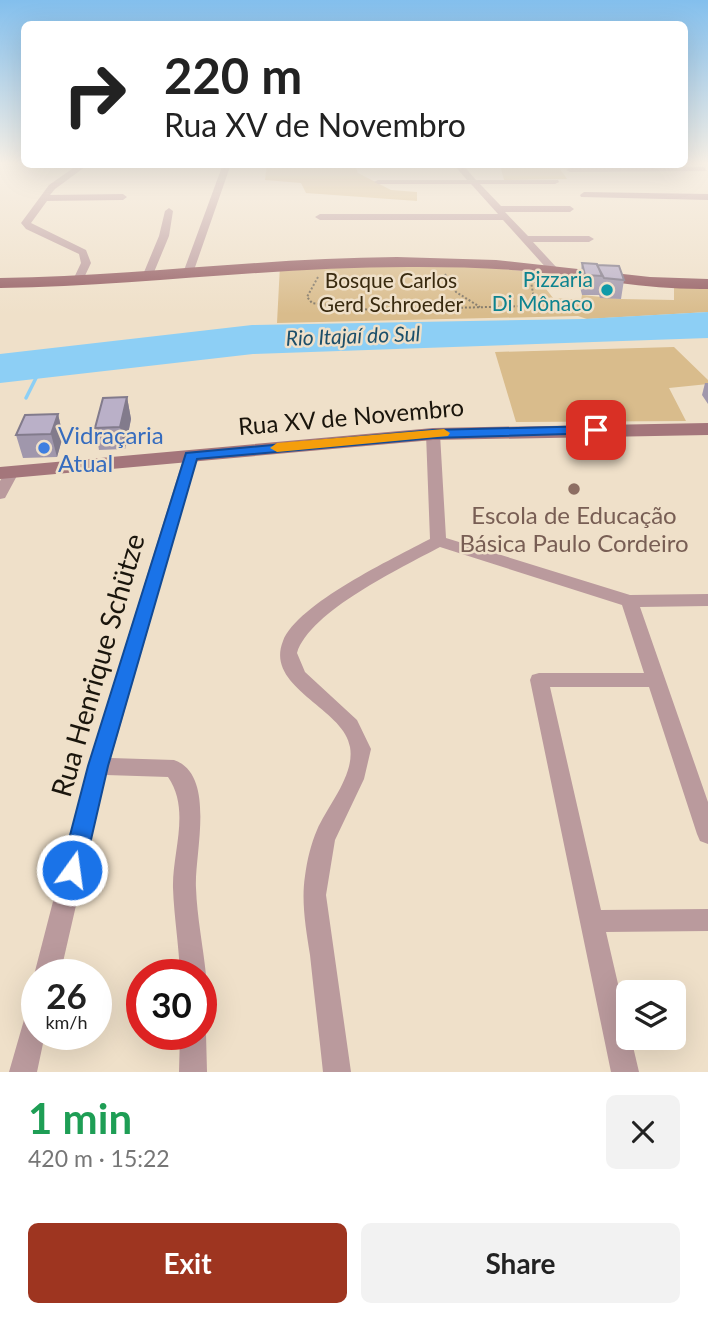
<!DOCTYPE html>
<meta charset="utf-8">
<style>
:root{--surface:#fff;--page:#f2f2f2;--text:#222;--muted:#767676;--accent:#9e3520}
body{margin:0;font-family:Lato,sans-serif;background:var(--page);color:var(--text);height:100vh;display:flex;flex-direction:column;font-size:26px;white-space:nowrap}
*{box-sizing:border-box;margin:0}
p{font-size:23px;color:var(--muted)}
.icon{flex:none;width:38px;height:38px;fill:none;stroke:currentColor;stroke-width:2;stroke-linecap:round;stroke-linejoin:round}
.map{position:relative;height:1072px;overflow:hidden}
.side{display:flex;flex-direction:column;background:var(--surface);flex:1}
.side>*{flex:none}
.guide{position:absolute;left:21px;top:21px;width:667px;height:147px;border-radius:10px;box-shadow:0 7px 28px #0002;background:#fff;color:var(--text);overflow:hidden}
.controls{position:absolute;left:616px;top:980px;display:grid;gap:14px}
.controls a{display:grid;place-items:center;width:70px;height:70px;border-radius:10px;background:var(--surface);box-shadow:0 7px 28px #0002;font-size:35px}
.speed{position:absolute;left:21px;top:959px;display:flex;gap:14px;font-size:35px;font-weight:700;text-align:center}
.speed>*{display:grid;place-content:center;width:91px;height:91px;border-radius:50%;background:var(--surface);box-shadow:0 7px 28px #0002;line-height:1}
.speed small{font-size:18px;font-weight:400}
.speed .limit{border:10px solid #d22;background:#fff;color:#111}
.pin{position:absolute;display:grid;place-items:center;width:60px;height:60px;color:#fff;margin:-30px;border-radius:14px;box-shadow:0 4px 10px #0006}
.me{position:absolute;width:77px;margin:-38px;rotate:14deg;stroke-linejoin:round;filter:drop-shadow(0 0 5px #0008)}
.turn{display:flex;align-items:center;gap:24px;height:147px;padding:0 28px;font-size:32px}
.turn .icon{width:91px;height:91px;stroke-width:2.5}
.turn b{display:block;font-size:49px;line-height:60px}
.round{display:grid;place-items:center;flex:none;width:74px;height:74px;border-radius:10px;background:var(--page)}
.head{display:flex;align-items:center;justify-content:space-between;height:119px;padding:0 28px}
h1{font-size:42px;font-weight:700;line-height:52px;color:#1e9e55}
.action{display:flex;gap:14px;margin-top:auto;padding:14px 28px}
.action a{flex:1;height:80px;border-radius:10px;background:var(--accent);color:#fff;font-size:28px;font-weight:700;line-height:80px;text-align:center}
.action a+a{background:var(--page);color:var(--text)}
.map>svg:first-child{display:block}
.green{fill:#d9bc8c}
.water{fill:#8dcff5}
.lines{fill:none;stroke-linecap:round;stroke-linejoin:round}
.stream{stroke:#8dcff5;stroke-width:3.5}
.path{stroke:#827868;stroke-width:2;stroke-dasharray:2 2;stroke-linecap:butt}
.street{fill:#ba9a9d;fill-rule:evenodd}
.secondary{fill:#a4767b;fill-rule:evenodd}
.primary{fill:#945d63;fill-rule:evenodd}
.wall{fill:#a097ac}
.shaded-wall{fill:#827b8c}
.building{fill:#bab0c8;stroke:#827b8c;stroke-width:2}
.route{fill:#1a73e8;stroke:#114b97;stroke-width:2}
.slow{fill:#f59e0b}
.culture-dot{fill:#0f9aa8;stroke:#efe0c9;stroke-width:2.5}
.shop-dot{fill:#3f7fe0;stroke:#efe0c9;stroke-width:2.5}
.education-dot{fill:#8d6e63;stroke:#efe0c9;stroke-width:2.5}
.labels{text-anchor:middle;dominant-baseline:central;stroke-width:5;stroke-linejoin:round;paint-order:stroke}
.far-culture-label{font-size:21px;fill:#0d838f;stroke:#efe0c9;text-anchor:end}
.far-park-label{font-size:21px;fill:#392a0f;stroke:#efe0c9}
.far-water-label{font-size:21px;font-style:italic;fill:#1c4f6a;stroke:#efe0c9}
.street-label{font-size:24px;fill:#1a150c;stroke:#efe0c9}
.shop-label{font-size:24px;fill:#366cbe;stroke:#efe0c9;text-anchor:start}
.education-label{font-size:24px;fill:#785e54;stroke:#efe0c9}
.near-street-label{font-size:28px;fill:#1a150c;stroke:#efe0c9}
</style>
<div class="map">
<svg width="708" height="1072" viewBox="0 0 708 1072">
<rect width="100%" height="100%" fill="#efe0c9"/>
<path class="green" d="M 267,165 L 355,165 L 358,173 L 391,190 L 417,192 L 417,201 L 306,193 L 301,183 L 265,180 Z
M 500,165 L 535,165 L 538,168 L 560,169 L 567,179 L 504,180 Z
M 280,265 L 485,267 L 539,273 L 543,285 L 553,298 L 581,300 L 582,295 L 621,299 L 674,300 L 674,287 L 708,285 L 708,312 L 587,319 L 578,316 L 277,323 Z
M 674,347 L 708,380 L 708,384 L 669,388 L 686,421 L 516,422 L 495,352 Z"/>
<path class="water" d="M 708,312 L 708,338 L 253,354 L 0,383 L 0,354 L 252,325 L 583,319 Z"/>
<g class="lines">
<path class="stream" d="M 26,398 L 38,374"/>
<path class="path" d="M 445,274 L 456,292 L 480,307
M 318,277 L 307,297 L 312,303 L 371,310 L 528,306 L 535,304 L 531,282 L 542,282"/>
<path class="street" d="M 79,164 L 89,164 L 55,189 L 50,195 L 123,194 L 127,197 L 123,200 L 47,201 L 31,223 L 86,250 L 91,263 L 82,282 L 77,285 L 72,282 L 81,263 L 79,254 L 26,229 L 21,223 L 49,185 Z
M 223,164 L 231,164 L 193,273 L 184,275 L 183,273 Z
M 453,164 L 462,164 L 476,180 L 558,180 L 559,182 L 555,184 L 480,184 L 501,206 L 570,206 L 574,209 L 570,212 L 505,212 L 528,236 L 589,236 L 594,239 L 589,242 L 533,242 L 558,269 L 553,272 L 549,271 L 503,220 L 320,220 L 315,217 L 320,214 L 498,214 L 471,184 L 378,184 L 374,182 L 378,180 L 467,180 Z
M 704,167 L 707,171 L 570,172 L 566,170 L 570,168 Z
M 584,192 L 708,194 L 708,200 L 581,197 L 580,195 Z
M 169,208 L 173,211 L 169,236 L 152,277 L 143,279 L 142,277 L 159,236 L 165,211 Z
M 433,430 L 440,434 L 446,538 L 630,595 L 708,594 L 708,606 L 640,607 L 708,802 L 708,844 L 700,841 L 697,834 L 649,687 L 550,687 L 601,910 L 708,909 L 708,931 L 606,932 L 628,1027 L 628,1038 L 631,1038 L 639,1072 L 611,1072 L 530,680 L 532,675 L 539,673 L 644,673 L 622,605 L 440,547 C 401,568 310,611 297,653 L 305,672 L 357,720 L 371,749 L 364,779 L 335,840 L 326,895 L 351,1072 L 323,1072 C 319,1033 314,994 310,955 C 306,929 301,902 305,876 C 307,860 311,844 317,830 C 328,805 355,775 350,747 C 344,708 264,688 283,641 C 297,604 394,558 430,539 L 426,434 Z
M 191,452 L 198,456 L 111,758 L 174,760 C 217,775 194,855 196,888 C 197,917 203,946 206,975 L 201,984 L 201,975 L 180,975 C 179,946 174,917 173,888 C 172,852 191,810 168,777 L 106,775 L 60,975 L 37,975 L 37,980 L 34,975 L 88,766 L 184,456 Z
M 12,468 L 19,472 L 5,498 L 0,499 L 0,481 L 7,469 Z
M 37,1002 L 37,1034 L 45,1034 L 37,1072 L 9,1072 L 28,1006 Z
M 201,1024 L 206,1034 L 207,1072 L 179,1072 L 180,1034 L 201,1034 Z"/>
<path class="secondary" d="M 708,423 L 708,435 L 433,440 L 0,479 L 0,467 L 433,428 Z"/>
<path class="primary" d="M 397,257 L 496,260 L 650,277 L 708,279 L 708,289 C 649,290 592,278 534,272 C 496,268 457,267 418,267 C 278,266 140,286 0,288 L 0,278 C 133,276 264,258 397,257 Z"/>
</g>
<path class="wall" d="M 582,263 L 624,280 L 621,299 L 600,298 L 599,295 L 582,295 L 579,283 Z
M 705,383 L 708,383 L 708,404 L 702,395 Z
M 127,397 L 131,419 L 125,449 L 99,450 L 95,428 Z
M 58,414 L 63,436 L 57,457 L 23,458 L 16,435 Z"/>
<path class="shaded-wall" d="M 127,397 L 131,419 L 125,449 L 120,427 Z
M 58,414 L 63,436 L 57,457 L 51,434 Z"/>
<path class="building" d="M 582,263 L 597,264 L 602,276 L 585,275 Z
M 597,265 L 619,266 L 624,280 L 604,278 Z
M 127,397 L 120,427 L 95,428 L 103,398 Z
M 58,414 L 51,434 L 16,435 L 25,415 Z"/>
<linearGradient id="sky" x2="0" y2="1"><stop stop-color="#83bfed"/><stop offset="0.52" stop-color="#f8f1e7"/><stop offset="1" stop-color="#f8f1e7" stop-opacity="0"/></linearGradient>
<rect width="708" height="314" fill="url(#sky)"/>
<path class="route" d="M 596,426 L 603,430 L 601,433 L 433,438 L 197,459 L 108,766 L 84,870 L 80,878 L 72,881 L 64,878 L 61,870 L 88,766 L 186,453 L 433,430 Z"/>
<path class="slow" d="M 444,429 L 450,433 L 448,436 L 277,452 L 270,448 L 277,443 Z"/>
<circle class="culture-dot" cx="607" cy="290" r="7"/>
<circle class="shop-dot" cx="44" cy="448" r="7"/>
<circle class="education-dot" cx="574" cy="489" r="7"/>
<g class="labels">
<g class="far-culture-label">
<text x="593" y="278">Pizzaria<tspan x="593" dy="24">Di Mônaco</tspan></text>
</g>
<g class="far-park-label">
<text x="391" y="279">Bosque Carlos<tspan x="391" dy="24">Gerd Schroeder</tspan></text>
</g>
<g class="far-water-label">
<text transform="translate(353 335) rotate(-2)">Rio Itajaí do Sul</text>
</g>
<g class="street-label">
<text transform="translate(351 416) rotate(-5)">Rua XV de Novembro</text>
</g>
<g class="shop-label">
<text x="58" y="434">Vidraçaria<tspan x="58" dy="28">Atual</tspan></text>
</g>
<g class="education-label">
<text x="574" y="514">Escola de Educação<tspan x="574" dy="28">Básica Paulo Cordeiro</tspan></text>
</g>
<g class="near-street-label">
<text transform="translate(97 665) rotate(-74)">Rua Henrique Schütze</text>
</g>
</g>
</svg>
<div class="controls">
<a><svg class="icon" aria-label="layers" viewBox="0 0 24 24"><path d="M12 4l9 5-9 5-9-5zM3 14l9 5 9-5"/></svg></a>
</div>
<div class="speed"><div>26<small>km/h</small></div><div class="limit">30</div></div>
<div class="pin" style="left:596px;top:430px;background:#d93025"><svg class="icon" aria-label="arrive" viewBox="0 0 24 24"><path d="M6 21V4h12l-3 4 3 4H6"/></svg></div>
<svg class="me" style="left:72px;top:870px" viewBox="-20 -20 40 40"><circle r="17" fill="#1a73e8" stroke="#fff" stroke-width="3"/><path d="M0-11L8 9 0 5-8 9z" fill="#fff"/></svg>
<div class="guide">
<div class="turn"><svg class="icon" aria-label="right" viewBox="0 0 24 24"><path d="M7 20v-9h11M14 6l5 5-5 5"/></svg><div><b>220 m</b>Rua XV de Novembro</div></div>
</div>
</div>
<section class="side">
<div class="head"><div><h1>1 min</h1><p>420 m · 15:22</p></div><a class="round"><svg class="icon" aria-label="close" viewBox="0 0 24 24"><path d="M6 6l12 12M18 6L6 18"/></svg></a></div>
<div class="action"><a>Exit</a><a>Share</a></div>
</section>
